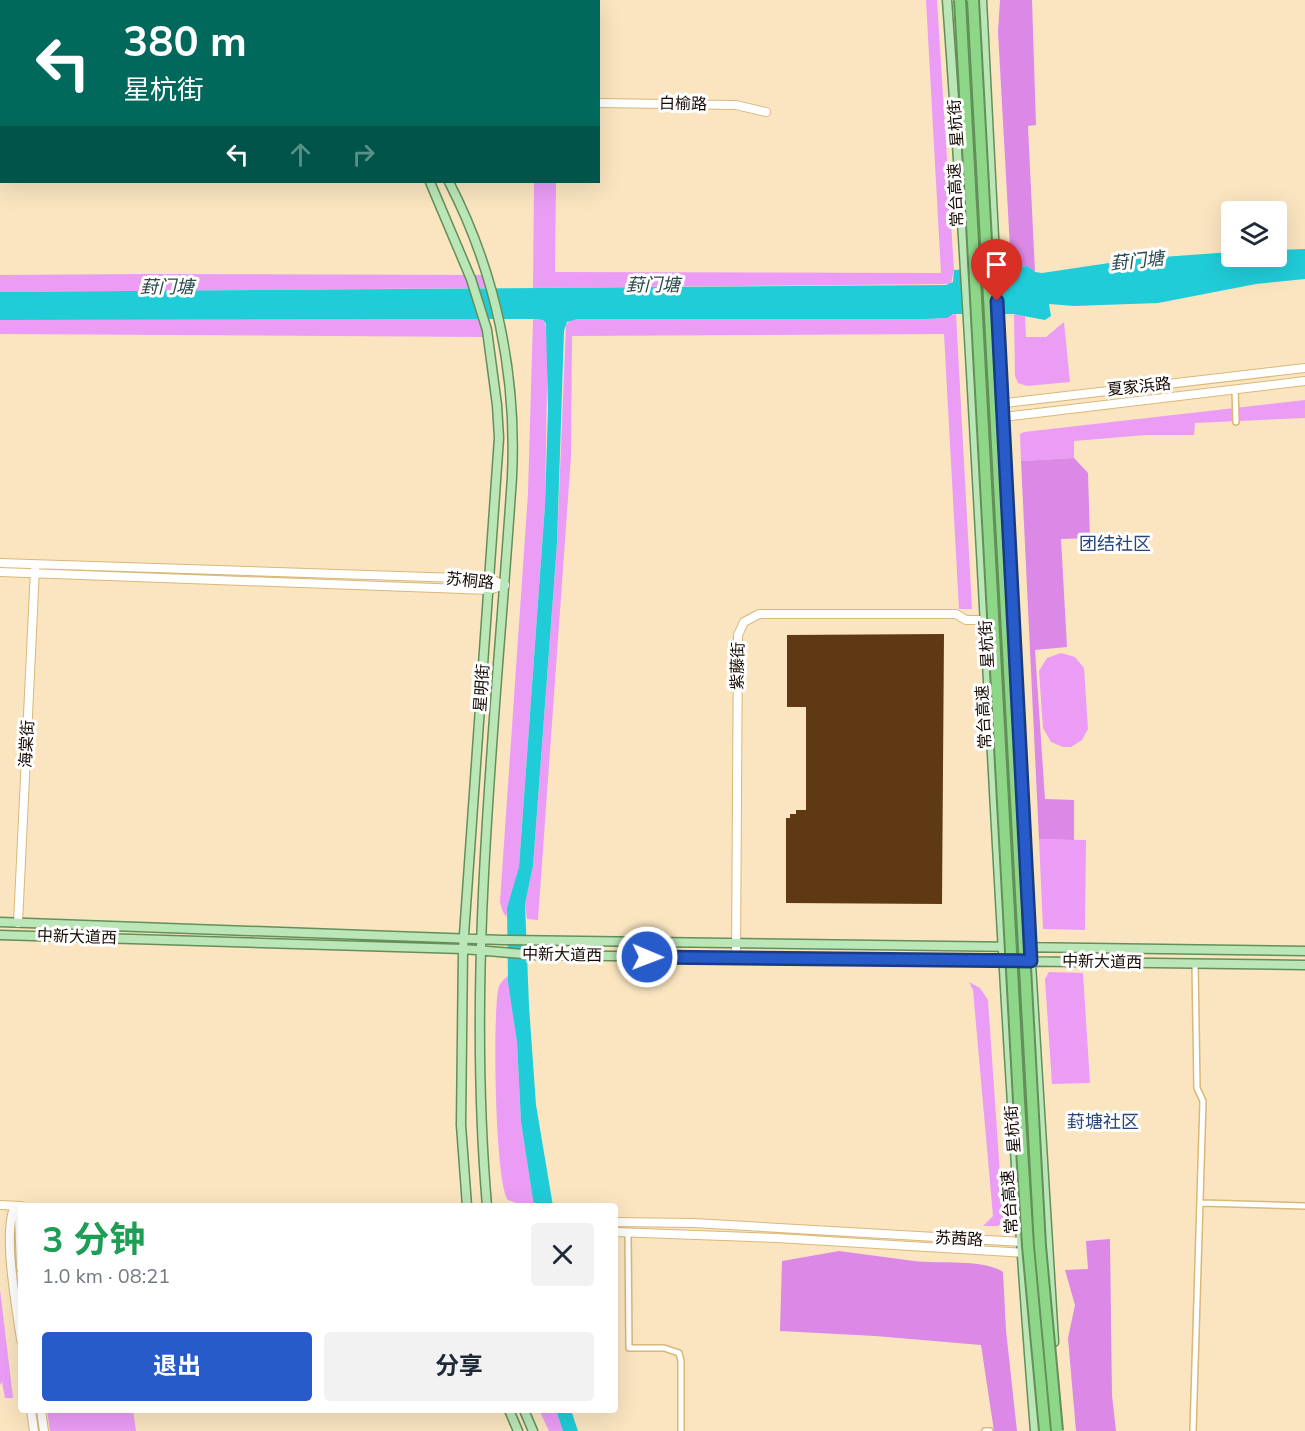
<!DOCTYPE html>
<html lang="zh">
<meta charset="utf-8">
<style>
:root{--surface:#fff;--page:#f2f2f3;--text:#1f2937;--muted:#747a83;--accent:#275bc9}
body{margin:0;font-family:"Nunito Sans","Noto Sans SC",sans-serif;background:var(--page);color:var(--text);height:100vh;display:flex;flex-direction:column;font-size:22px;white-space:nowrap}
*{box-sizing:border-box;margin:0}
p{font-size:20px;color:var(--muted)}
.icon{flex:none;width:33px;height:33px;fill:none;stroke:currentColor;stroke-width:2;stroke-linecap:round;stroke-linejoin:round}
.map{position:relative;flex:1;overflow:hidden}
.details{position:absolute;left:18px;top:1203px;width:600px;height:210px;display:flex;flex-direction:column;background:var(--surface);border-radius:6px;box-shadow:0 6px 24px #0002}
.details>*{flex:none}
.banner{position:absolute;left:0px;top:0px;width:600px;height:183px;box-shadow:0 6px 24px #0002;background:#00695c;color:#fff;overflow:hidden}
.buttons{position:absolute;left:1221px;top:201px;display:grid;gap:12px}
.buttons a{display:grid;place-items:center;width:66px;height:66px;border-radius:6px;background:var(--surface);box-shadow:0 6px 24px #0002;font-size:30px}
.pin{position:absolute;display:grid;place-items:center;width:51px;height:51px;color:#fff;margin:-62px -26px;border-radius:50% 50% 50% 0;rotate:-45deg;box-shadow:0 0 6px #0007}
.pin .icon{rotate:45deg}
.me{position:absolute;width:66px;margin:-33px;rotate:91deg;stroke-linejoin:round;filter:drop-shadow(0 0 4px #0008)}
.turn{display:flex;align-items:center;gap:21px;height:126px;padding:0 24px;font-size:27px}
.turn .icon{width:78px;height:78px;stroke-width:2.5}
.turn b{display:block;font-size:42px;line-height:51px}
.lanes{display:flex;align-items:center;height:57px;padding:0 24px;background:#0003;justify-content:center;gap:30px;direction:ltr}
.lanes .off{opacity:.35}
.round{display:grid;place-items:center;flex:none;width:63px;height:63px;border-radius:6px;background:var(--page)}
.overview{display:flex;align-items:center;justify-content:space-between;height:102px;padding:0 24px}
h1{font-size:36px;font-weight:700;line-height:45px;color:#1e9e55}
.cta{display:flex;gap:12px;margin-top:auto;padding:12px 24px}
.cta a{flex:1;height:69px;border-radius:6px;background:var(--accent);color:#fff;font-size:24px;font-weight:700;line-height:69px;text-align:center}
.cta a+a{background:var(--page);color:var(--text)}
.map>svg:first-child{display:block}
.green{fill:#eb9df6}
.forest{fill:#dc88e7}
.water{fill:#20ccd8}
.building{fill:#5e3914}
.lines{fill:none;stroke-linecap:round;stroke-linejoin:round}
.street-casing{stroke:#d9b878;stroke-width:8}
.secondary-casing{stroke:#d9b878;stroke-width:10}
.primary-casing{stroke:#638f59;stroke-width:11}
.street{stroke:#fff;stroke-width:5}
.secondary{stroke:#fff;stroke-width:8}
.primary{stroke:#bbe7b8;stroke-width:8}
.primary-bridge-casing{stroke:#638f59;stroke-width:11;stroke-linecap:butt}
.highway-bridge-casing{stroke:#638f59;stroke-width:14;stroke-linecap:butt}
.primary-bridge{stroke:#bbe7b8;stroke-width:8}
.highway-bridge{stroke:#8ed789;stroke-width:10}
.route-casing{stroke:#193b83;stroke-width:15}
.route{stroke:#275bc9;stroke-width:10}
.labels{text-anchor:middle;dominant-baseline:central;stroke-width:6;stroke-linejoin:round;paint-order:stroke}
.street-label{font-size:16px;fill:#140800;stroke:#fff}
.water-label{font-size:18px;font-style:italic;fill:#2b4a4d;stroke:#fff}
.neighbourhood-label{font-size:18px;fill:#29457d;stroke:#fff}
</style>
<div class="map">
<svg width="1305" height="1431" viewBox="0 0 1305 1431">
<rect width="100%" height="100%" fill="#fae5c0"/>
<path class="green" d="M 926,0 L 937,0 L 954,270 L 951,284 L 533,288 L 534,182 L 556,182 L 555,272 L 941,273 Z
M 149,274 L 486,275 L 487,288 L 0,292 L 0,275 Z
M 956,314 L 972,609 L 959,609 L 944,334 L 572,336 L 571,457 L 538,920 L 527,919 L 525,904 L 533,866 L 557,543 L 566,325 L 570,320 L 577,319 L 925,319 L 947,318 L 949,315 Z
M 1014,314 L 1025,316 L 1026,337 L 1046,337 L 1064,322 L 1070,382 L 1027,386 L 1018,383 L 1015,376 Z
M 484,319 L 484,337 L 0,334 L 0,320 Z
M 533,319 L 543,320 L 548,330 L 545,505 L 519,867 L 506,917 L 502,910 L 500,902 L 528,493 Z
M 1305,400 L 1305,418 L 1195,423 L 1194,435 L 1146,435 L 1074,441 L 1074,458 L 1021,461 L 1020,434 L 1024,432 Z
M 1061,653 L 1075,657 L 1084,668 L 1088,729 L 1082,740 L 1071,747 L 1063,747 L 1051,742 L 1043,728 L 1039,671 L 1047,658 Z
M 1039,839 L 1086,840 L 1085,930 L 1043,929 Z
M 1049,972 L 1083,973 L 1090,1083 L 1052,1084 L 1045,979 Z
M 508,976 L 517,1042 L 521,1122 L 534,1204 L 519,1204 L 508,1200 C 495,1183 492,1010 499,986 C 501,982 504,979 508,976 Z
M 969,982 L 980,988 L 988,1000 L 1003,1217 L 1003,1222 L 998,1226 L 983,1226 L 993,1216 L 973,990 Z
M 0,1289 L 13,1398 L 5,1398 L 2,1382 L 0,1385 Z
M 47,1410 L 133,1410 L 136,1431 L 50,1431 Z
M 539,1410 L 556,1410 L 563,1431 L 549,1431 Z"/>
<path class="forest" d="M 1000,0 L 1032,0 L 1036,125 L 1028,126 L 1035,272 L 1028,266 L 1011,266 L 998,32 Z
M 1074,458 L 1088,473 L 1090,538 L 1061,539 L 1067,647 L 1035,650 L 1045,799 L 1074,800 L 1074,840 L 1039,839 L 1021,461 Z
M 1110,1239 L 1112,1395 L 1116,1431 L 1076,1431 L 1068,1338 L 1075,1305 L 1065,1270 L 1088,1269 L 1086,1241 Z
M 839,1251 C 864,1254 889,1258 914,1261 C 938,1264 985,1259 1003,1272 L 1006,1330 L 1017,1431 L 994,1431 L 981,1345 L 875,1336 L 780,1331 L 782,1261 Z"/>
<path class="water" d="M 1305,249 L 1305,279 L 1256,284 L 1158,303 L 1074,306 L 1049,304 L 1051,316 L 1045,320 L 1014,314 L 953,314 L 947,318 L 925,319 L 577,319 L 567,322 L 564,331 L 557,543 L 533,866 L 525,904 L 529,1006 L 536,1105 L 553,1206 L 534,1206 L 521,1122 L 517,1042 L 508,982 L 507,908 L 519,867 L 545,505 L 548,408 L 546,324 L 543,320 L 535,319 L 0,320 L 0,292 L 946,285 L 953,282 L 954,270 L 1028,266 L 1035,272 L 1042,273 L 1136,259 L 1231,252 L 1232,256 L 1276,256 L 1277,250 Z
M 556,1410 L 571,1410 L 578,1431 L 563,1431 Z"/>
<path class="building" d="M 944,634 L 942,904 L 786,903 L 786,818 L 790,818 L 790,814 L 796,814 L 796,810 L 806,810 L 806,707 L 787,707 L 787,635 Z"/>
<g class="lines">
<g class="street-casing">
<path id="street" d="M 1235,389 L 1236,422
M 1201,1203 L 1305,1206
M 628,1233 L 629,1348 L 664,1348 L 679,1353 L 681,1361 L 681,1431
M 985,1431 L 990,1431
M 1193,1431 L 1203,1101 L 1197,1088 L 1195,963"/>
</g>
<g class="secondary-casing">
<path id="secondary" d="M 598,103 L 736,105 L 766,112
M 979,406 L 1305,368
M 979,420 L 1305,381
M 0,563 L 490,579 L 505,585
M 0,572 L 489,590 L 505,585
M 18,923 L 35,569
M 736,958 L 738,635 L 744,622 L 759,614 L 956,614 L 966,620 L 985,620
M 0,1205 L 21,1206
M 15,1206 C 2,1232 17,1309 21,1340
M 15,1206 L 19,1215 L 21,1268
M 615,1222 L 694,1223 L 1021,1242 L 1043,1248
M 615,1232 L 777,1238 L 1026,1253
M 31,1410 L 34,1431
M 41,1410 L 44,1431"/>
</g>
<g class="primary-casing">
<path id="primary" d="M 353,0 L 354,2
M 371,0 L 371,2
M 947,0 C 982,477 997,955 1035,1431
M 982,0 L 1030,947 L 1054,1342
M 430,182 L 471,279
M 449,182 C 496,273 517,375 512,477 C 496,720 466,963 487,1206
M 1005,850 L 1012,860 L 1017,947 L 1020,950
M 0,922 L 503,940 L 1305,951
M 0,935 L 463,949 L 536,955 L 1305,965
M 1014,957 L 1018,961 L 1024,1073 L 1034,1083
M 467,1206 L 461,1125 L 463,949 L 499,438 L 497,405 L 487,330
M 509,1410 L 518,1431
M 524,1410 L 533,1431"/>
</g>
<use href="#street" class="street"/>
<use href="#secondary" class="secondary"/>
<use href="#primary" class="primary"/>
<g class="primary-bridge-casing">
<path id="primary-bridge" d="M 471,279 L 487,330"/>
</g>
<g class="highway-bridge-casing">
<path id="highway-bridge" d="M 960,0 L 1019,1101 L 1028,1246 L 1045,1431
M 973,0 L 1040,1246 L 1057,1431"/>
</g>
<use href="#primary-bridge" class="primary-bridge"/>
<use href="#highway-bridge" class="highway-bridge"/>
</g>
<g class="lines">
<g class="route-casing">
<path id="route" d="M 647,957 L 1031,961 L 997,301"/>
</g>
<use href="#route" class="route"/>
</g>
<g class="labels">
<g class="street-label">
<text transform="translate(683 104) rotate(1)">白榆路</text>
<text transform="translate(956 123) rotate(-94)">星杭街</text>
<text transform="translate(956 195) rotate(-93)">常台高速</text>
<text transform="translate(1139 387) rotate(-6)">夏家浜路</text>
<text transform="translate(470 581) rotate(6)">苏桐路</text>
<text transform="translate(987 644) rotate(-93)">星杭街</text>
<text transform="translate(738 666) rotate(-89)">紫藤街</text>
<text transform="translate(482 688) rotate(-86)">星明街</text>
<text transform="translate(984 717) rotate(-93)">常台高速</text>
<text transform="translate(27 744) rotate(-87)">海棠街</text>
<text transform="translate(77 937) rotate(2)">中新大道西</text>
<text transform="translate(562 955) rotate(1)">中新大道西</text>
<text transform="translate(1102 962) rotate(1)">中新大道西</text>
<text transform="translate(1013 1129) rotate(-94)">星杭街</text>
<text transform="translate(1010 1202) rotate(-94)">常台高速</text>
<text transform="translate(959 1239) rotate(3)">苏茜路</text>
</g>
<g class="water-label">
<text transform="translate(1137 261) rotate(-6)">葑门塘</text>
<text x="653" y="285">葑门塘</text>
<text x="167" y="287">葑门塘</text>
</g>
<g class="neighbourhood-label">
<text x="1115" y="544">团结社区</text>
<text x="1103" y="1122">葑塘社区</text>
</g>
</g>
</svg>
<div class="buttons">
<a><svg class="icon" aria-label="layers" viewBox="0 0 24 24"><path d="M12 4l9 5-9 5-9-5zM3 14l9 5 9-5"/></svg></a>
</div>
<div class="pin" style="left:997px;top:301px;background:#d93025"><svg class="icon" aria-label="arrive" viewBox="0 0 24 24"><path d="M6 21V4h12l-3 4 3 4H6"/></svg></div>
<svg class="me" style="left:647px;top:957px" viewBox="-20 -20 40 40"><circle r="17" fill="#275bc9" stroke="#fff" stroke-width="3"/><path d="M0-11L8 9 0 5-8 9z" fill="#fff"/></svg>
<div class="banner">
<div class="turn"><svg class="icon" aria-label="left" viewBox="0 0 24 24"><path d="M17 20v-9H6M10 6l-5 5 5 5"/></svg><div><b>380 m</b>星杭街</div></div>
<div class="lanes"><svg class="icon" aria-label="left" viewBox="0 0 24 24"><path d="M17 20v-9H6M10 6l-5 5 5 5"/></svg><svg class="icon off" aria-label="ahead" viewBox="0 0 24 24"><path d="M12 20V5M6 11l6-6 6 6"/></svg><svg class="icon off" aria-label="right" viewBox="0 0 24 24"><path d="M7 20v-9h11M14 6l5 5-5 5"/></svg></div>
</div>
<section class="details">
<div class="overview"><div><h1>3 分钟</h1><p>1.0 km · 08:21</p></div><a class="round"><svg class="icon" aria-label="close" viewBox="0 0 24 24"><path d="M6 6l12 12M18 6L6 18"/></svg></a></div>
<div class="cta"><a>退出</a><a>分享</a></div>
</section>
</div>
